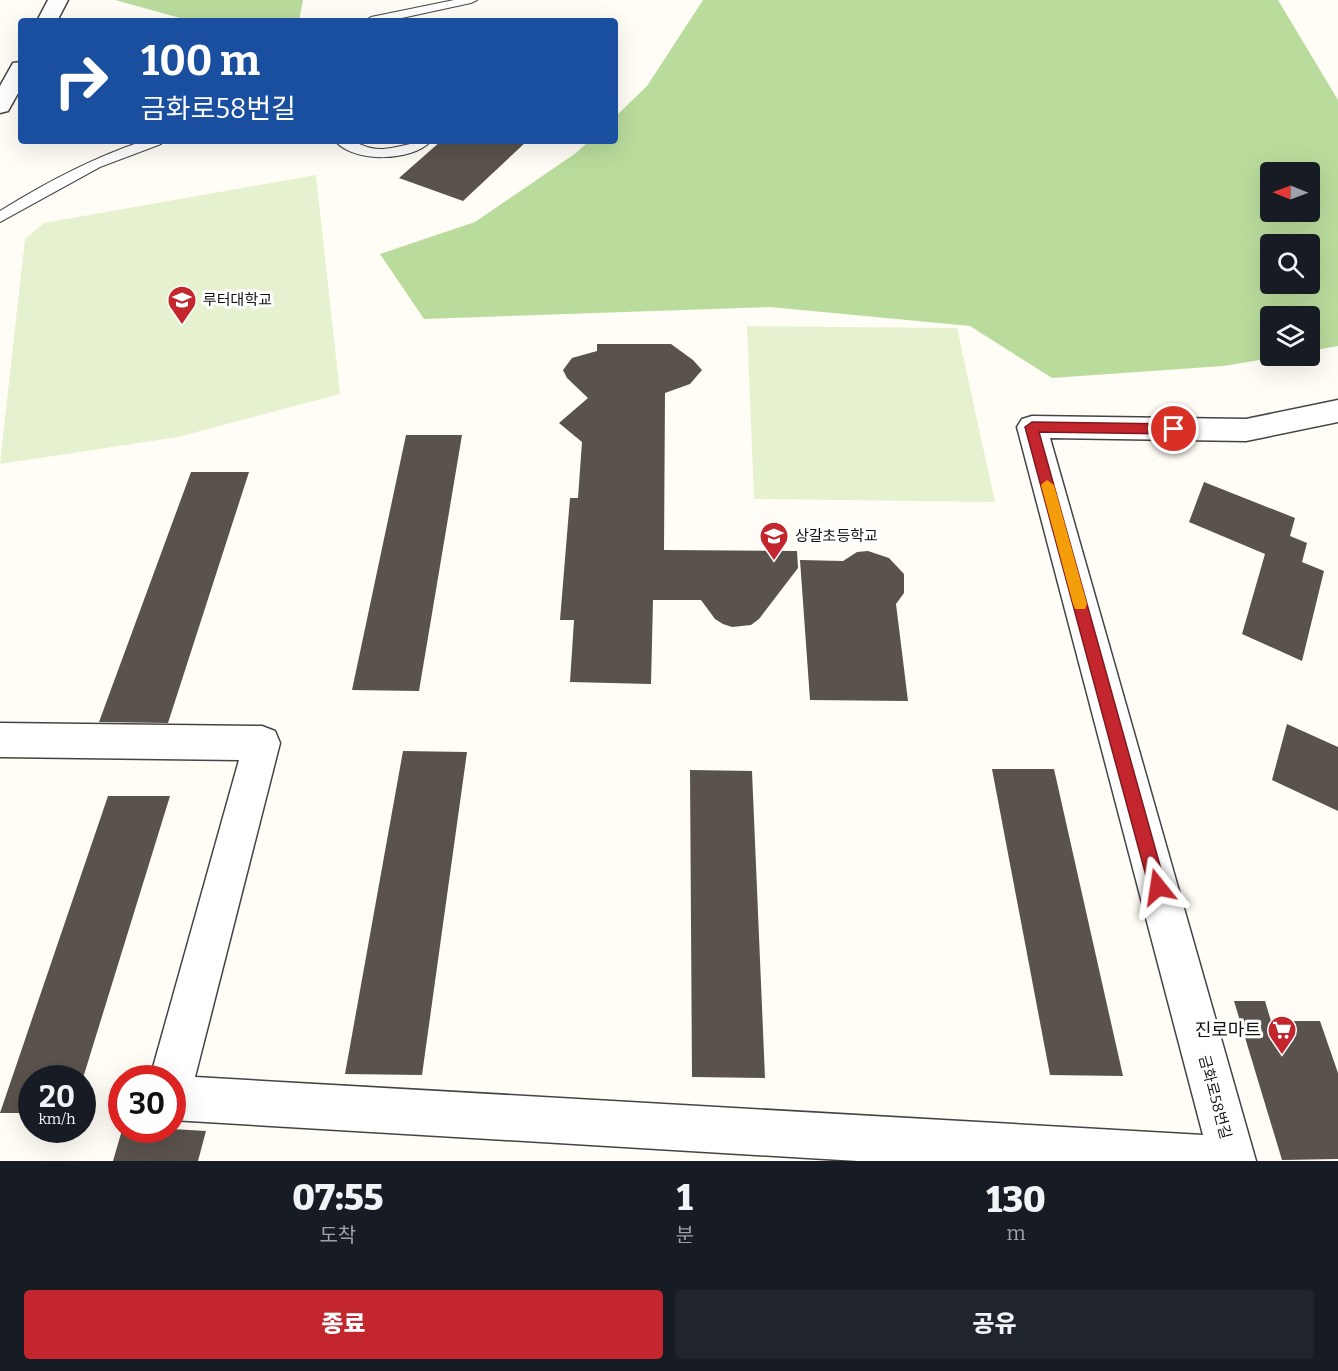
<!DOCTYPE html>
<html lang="ko">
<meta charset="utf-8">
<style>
:root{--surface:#171b24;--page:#20242c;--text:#f1f3f6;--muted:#9ea1a6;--accent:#c4262e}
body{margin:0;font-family:Bitter,"Noto Sans KR",serif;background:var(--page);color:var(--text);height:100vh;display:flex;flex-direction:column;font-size:22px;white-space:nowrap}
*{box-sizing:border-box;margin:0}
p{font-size:20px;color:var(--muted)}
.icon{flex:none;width:33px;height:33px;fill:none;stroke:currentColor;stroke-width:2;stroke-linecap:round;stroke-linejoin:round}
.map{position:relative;height:1161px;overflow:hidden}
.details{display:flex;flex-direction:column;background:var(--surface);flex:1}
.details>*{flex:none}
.guide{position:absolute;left:18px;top:18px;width:600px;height:126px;border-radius:6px;box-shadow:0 6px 24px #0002;background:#1a4fa0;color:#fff;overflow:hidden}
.needle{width:39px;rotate:271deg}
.buttons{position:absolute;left:1260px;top:162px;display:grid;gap:12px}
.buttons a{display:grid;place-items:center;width:60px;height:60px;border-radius:6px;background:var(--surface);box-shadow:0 6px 24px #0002;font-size:30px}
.speed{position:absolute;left:18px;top:1065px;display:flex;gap:12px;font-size:30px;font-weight:700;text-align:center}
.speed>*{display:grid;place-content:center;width:78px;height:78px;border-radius:50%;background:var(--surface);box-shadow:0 6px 24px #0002;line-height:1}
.speed small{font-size:15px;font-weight:400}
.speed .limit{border:9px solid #d22;background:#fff;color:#111}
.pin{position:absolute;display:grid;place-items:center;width:51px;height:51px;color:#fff;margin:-26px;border:3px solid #fff;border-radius:50%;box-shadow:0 2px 6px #0007}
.me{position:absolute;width:66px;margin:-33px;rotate:345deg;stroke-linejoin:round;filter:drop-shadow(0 0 4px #0008)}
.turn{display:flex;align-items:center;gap:21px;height:126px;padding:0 24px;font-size:27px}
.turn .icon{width:78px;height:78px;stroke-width:2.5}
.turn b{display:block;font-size:42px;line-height:51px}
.eta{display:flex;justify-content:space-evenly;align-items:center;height:102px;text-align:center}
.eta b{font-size:36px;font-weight:800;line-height:42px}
.cta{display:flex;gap:12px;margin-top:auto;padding:12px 24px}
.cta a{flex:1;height:69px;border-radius:6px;background:var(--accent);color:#fff;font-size:24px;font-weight:800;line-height:69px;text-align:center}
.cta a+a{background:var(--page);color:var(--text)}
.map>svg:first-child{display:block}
.forest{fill:#b9dc9c;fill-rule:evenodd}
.pitch{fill:#e6f2cf}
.building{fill:#5a524d}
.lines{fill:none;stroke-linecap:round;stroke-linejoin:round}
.lane-casing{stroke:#444;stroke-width:2}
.street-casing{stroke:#444;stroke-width:3}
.lane{fill:#fff;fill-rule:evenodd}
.street{fill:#fff;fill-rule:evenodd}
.route{fill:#c4262e;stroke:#7f191e;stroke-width:1.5}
.slow{fill:#f59e0b}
.labels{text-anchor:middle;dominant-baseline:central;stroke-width:6;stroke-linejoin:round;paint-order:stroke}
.poi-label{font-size:15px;fill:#111;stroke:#fff;text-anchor:start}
.street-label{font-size:15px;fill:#111;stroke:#fff}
.near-poi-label{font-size:18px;fill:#111;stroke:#fff;text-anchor:end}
</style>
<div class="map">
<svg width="1338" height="1161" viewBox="0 0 1338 1161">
<rect width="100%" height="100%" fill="#fffdf5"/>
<path class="forest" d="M 115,0 L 303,0 L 299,21 L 191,21 Z
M 703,0 L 1278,0 L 1338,100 L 1338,346 L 1310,351 L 1310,316 L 1270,316 L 1270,356 L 1284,356 L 1223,366 L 1052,378 L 970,326 L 770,307 L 424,319 L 380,254 L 475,222 L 576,153 L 589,141 L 615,141 L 615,117 L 647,86 ZM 1270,172 L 1310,172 L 1310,212 L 1270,212 ZM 1270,244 L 1310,244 L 1310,284 L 1270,284 Z"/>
<path class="pitch" d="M 316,175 L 340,394 L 178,437 L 0,464 L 25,239 L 44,223 Z
M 747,326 L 957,328 L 995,502 L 754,499 Z"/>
<path class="building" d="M 441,141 L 527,141 L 463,201 L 399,178 Z
M 597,344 L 671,344 L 693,360 L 702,370 L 690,384 L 665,393 L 664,550 L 797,551 L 798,568 L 759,619 L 751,625 L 732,627 L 723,624 L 715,619 L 701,600 L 653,600 L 651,684 L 570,682 L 574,620 L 560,620 L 570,498 L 578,498 L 582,442 L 559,423 L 588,398 L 567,378 L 563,370 L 572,358 L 597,351 Z
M 406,435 L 462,435 L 419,691 L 352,690 Z
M 191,472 L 249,472 L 168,723 L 99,722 Z
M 1204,482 L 1295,518 L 1290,536 L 1307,543 L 1302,562 L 1324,571 L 1302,661 L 1242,634 L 1265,554 L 1189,522 Z
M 868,551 L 889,558 L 904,574 L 904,593 L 896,604 L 908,701 L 810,700 L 800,560 L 843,561 L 857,552 Z
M 1287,724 L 1338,747 L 1338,811 L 1272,780 Z
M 403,751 L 467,752 L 422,1075 L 345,1074 Z
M 992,769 L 1054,769 L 1123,1076 L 1050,1075 Z
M 690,770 L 752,771 L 765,1078 L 692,1077 Z
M 108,796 L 170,796 L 83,1078 L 32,1078 L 32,1113 L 0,1113 Z
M 1234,1001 L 1265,1001 L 1271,1021 L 1320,1021 L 1338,1073 L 1338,1159 L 1282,1160 Z
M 172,1129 L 206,1131 L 198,1161 L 113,1161 L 122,1130 Z"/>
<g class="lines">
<g class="lane-casing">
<path id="lane" d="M 454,0 L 477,0 L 471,3 L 388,21 L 365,21 L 371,17 Z
M 143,141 L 163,141 L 161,144 L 100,167 L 0,222 L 0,211 C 45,183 92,158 143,141 Z
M 335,141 C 340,141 346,140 350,141 C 362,144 369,150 383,149 C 400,148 414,141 431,141 C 412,162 354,163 335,141 Z"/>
</g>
<g class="street-casing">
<path id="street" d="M 48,0 L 68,0 L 57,21 L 37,21 Z
M 21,62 L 21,88 L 8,111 L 0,113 L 0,86 L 13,63 Z
M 1338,400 L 1338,422 L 1246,441 L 1050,438 L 1256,1161 L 858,1161 L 172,1120 L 172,1078 L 150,1078 L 239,760 L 0,757 L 0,723 L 262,726 L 275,731 L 280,743 L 195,1077 L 1203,1135 L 1017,427 L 1022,419 L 1032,416 L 1246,419 Z"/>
</g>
<use href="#lane" class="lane"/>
<use href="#street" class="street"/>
</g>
<path class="route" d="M 1032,422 L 1174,424 L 1180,429 L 1174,434 L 1039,432 L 1166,887 L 1164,893 L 1158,895 L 1152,893 L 1149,887 L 1025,427 Z"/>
<path class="slow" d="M 1047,480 L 1054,485 L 1087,604 L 1085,609 L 1075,609 L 1073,604 L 1041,485 Z"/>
<defs>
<g id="university-pin" transform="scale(1.5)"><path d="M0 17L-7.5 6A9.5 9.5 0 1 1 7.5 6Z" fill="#c4262e" stroke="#fff"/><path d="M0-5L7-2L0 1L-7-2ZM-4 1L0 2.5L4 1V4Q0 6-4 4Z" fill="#fff"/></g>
<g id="school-pin" transform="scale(1.5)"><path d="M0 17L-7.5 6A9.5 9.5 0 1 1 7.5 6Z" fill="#c4262e" stroke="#fff"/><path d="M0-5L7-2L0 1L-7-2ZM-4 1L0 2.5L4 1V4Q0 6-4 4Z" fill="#fff"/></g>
<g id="supermarket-pin" transform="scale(1.5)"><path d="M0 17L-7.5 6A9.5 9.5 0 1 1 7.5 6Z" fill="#c4262e" stroke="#fff"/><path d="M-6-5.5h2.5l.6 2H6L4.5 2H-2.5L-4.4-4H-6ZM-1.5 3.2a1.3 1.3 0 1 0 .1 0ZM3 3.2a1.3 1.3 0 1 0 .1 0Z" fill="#fff"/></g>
</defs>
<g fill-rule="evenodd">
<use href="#university-pin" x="182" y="300"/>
<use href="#school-pin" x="774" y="536"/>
<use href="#supermarket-pin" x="1282" y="1030"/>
</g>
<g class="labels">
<g class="poi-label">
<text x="203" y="300">루터대학교</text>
<text x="795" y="536">상갈초등학교</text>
</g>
<g class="street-label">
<text transform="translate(1215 1097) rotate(75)">금화로58번길</text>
</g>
<g class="near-poi-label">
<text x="1261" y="1030">진로마트</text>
</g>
</g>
</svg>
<div class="buttons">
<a><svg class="needle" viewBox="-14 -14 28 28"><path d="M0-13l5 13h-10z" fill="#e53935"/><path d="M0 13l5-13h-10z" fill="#9ea1a6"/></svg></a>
<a><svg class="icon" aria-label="search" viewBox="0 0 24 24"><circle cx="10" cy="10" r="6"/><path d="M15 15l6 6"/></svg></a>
<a><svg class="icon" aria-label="layers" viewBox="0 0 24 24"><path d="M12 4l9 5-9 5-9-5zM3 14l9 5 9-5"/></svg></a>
</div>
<div class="speed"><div>20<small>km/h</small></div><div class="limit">30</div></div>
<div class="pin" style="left:1174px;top:429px;background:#d93025"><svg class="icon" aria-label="arrive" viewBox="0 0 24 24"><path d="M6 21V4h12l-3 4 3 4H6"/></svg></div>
<svg class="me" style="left:1158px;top:887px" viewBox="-20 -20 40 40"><path d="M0-17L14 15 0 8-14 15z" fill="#c4262e" stroke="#fff" stroke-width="4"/></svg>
<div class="guide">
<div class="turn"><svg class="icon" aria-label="right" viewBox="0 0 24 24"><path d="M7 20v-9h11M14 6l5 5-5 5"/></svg><div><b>100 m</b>금화로58번길</div></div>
</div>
</div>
<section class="details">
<div class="eta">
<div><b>07:55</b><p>도착</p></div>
<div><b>1</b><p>분</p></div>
<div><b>130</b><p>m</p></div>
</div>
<div class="cta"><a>종료</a><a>공유</a></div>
</section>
